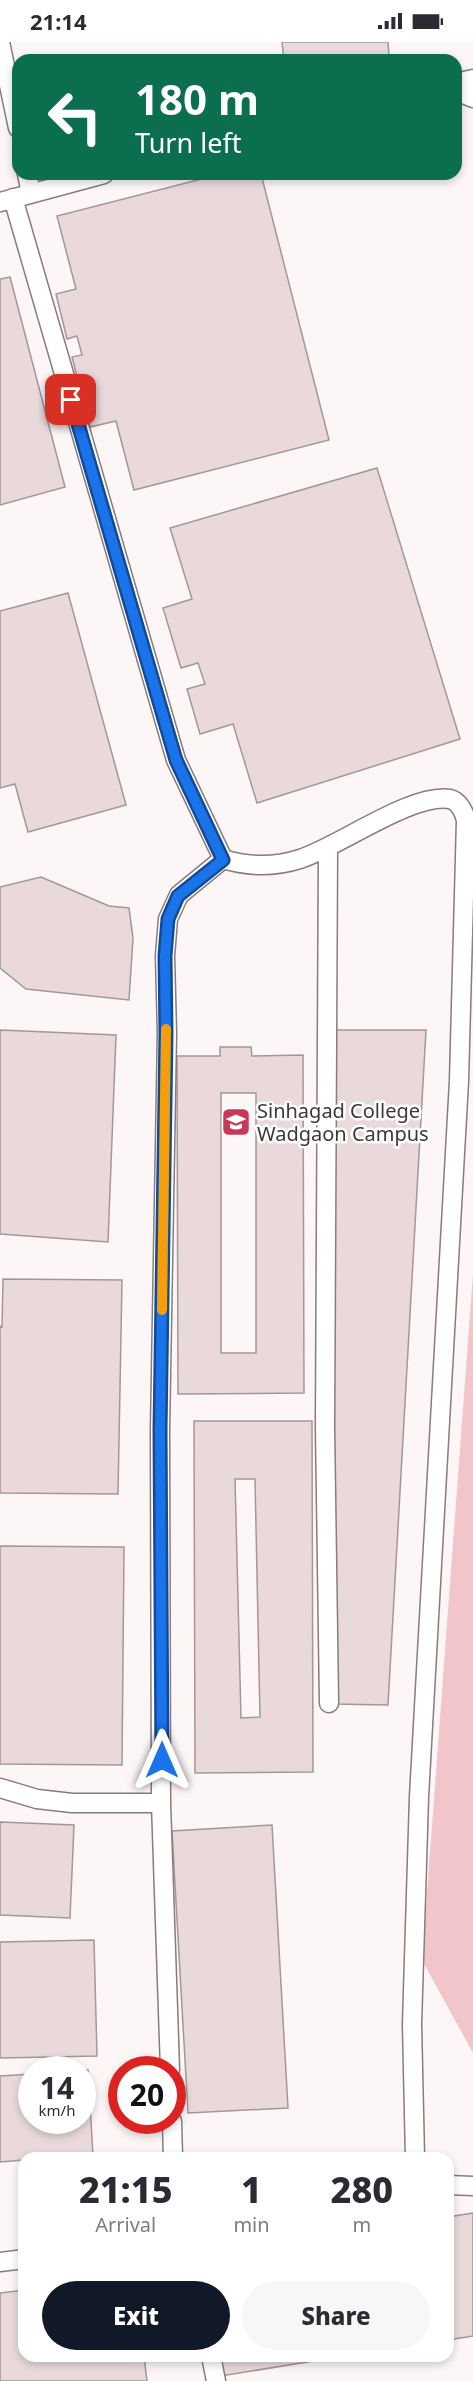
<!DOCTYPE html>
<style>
:root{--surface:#fff;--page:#f7f7f7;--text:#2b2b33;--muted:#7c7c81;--accent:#111827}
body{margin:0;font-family:"Noto Sans",sans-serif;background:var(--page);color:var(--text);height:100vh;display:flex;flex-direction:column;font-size:22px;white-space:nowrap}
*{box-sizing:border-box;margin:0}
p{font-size:20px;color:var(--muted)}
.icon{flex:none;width:33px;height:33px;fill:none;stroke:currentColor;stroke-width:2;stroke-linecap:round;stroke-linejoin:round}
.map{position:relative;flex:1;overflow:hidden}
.side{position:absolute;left:18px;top:2110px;width:436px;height:210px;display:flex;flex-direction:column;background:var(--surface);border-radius:18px;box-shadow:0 3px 9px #0003}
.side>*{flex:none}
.top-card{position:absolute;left:12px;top:12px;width:450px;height:126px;border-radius:18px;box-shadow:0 3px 9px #0003;background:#0b6e4f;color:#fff;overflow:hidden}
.speed{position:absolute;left:18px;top:2014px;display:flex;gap:12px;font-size:30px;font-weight:700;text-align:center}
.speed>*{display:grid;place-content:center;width:78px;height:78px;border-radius:50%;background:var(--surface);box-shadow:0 3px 9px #0003;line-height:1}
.speed small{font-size:15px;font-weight:400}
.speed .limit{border:9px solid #d22;background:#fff;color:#111}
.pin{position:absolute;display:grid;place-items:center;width:51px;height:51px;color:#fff;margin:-26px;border-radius:12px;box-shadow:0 3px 9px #0006}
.me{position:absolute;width:66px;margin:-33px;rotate:0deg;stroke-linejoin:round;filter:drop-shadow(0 0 4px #0008)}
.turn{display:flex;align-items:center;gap:21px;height:126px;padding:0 24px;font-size:27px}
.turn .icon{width:78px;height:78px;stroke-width:2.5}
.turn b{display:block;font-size:42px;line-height:51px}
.eta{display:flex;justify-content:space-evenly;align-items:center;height:102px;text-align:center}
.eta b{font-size:36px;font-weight:800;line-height:42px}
.action{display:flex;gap:12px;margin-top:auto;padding:12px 24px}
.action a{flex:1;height:69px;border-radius:36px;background:var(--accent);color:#fff;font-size:24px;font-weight:800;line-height:69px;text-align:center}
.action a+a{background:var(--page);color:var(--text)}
.status{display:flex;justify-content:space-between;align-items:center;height:42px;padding:0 30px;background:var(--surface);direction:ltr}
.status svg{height:16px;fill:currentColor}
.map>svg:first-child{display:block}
.green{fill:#f1c5c9}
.building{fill:#e9d9da;stroke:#a59697;stroke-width:1.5;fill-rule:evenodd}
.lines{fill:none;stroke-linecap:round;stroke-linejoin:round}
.lane-casing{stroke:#8a7b7c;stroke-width:21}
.lane{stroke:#fff;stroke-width:18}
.route-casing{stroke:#114b97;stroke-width:15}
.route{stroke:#1a73e8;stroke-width:10}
.slow{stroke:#f59e0b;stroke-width:10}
.labels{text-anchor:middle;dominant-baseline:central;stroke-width:5;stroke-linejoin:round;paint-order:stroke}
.poi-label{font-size:20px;fill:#3e3737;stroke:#fff;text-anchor:start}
</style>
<div class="status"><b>21:14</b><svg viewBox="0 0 49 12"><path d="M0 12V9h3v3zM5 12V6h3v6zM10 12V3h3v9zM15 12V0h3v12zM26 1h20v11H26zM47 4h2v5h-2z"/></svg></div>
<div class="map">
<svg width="473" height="2339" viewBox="0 0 473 2339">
<rect width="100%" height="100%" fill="#fdf6f6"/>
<path class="green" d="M 473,1232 L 473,2011 L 422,1918 Z"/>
<path class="building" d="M 282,0 L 388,0 L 389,14 L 366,17 L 366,13 L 355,14 L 356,18 L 315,18 L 315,16 L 284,18 Z
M 221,132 L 261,132 L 329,398 L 134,448 L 116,379 L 90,385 L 72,315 L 82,313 L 77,294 L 67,297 L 56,252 L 76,247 L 57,174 Z
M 10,235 L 65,445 L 0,463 L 0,237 Z
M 377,426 L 460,697 L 257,761 L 233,682 L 200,692 L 187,647 L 205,642 L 198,621 L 181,626 L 163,566 L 192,557 L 170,486 Z
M 68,551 L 126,763 L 28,790 L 15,742 L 0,746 L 0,569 Z
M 41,835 L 109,864 L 129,866 L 133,896 L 129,958 L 26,947 L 0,926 L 0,845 Z
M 0,988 L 116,993 L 108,1200 L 0,1192 Z
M 330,988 L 426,988 L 388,1663 L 332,1662 Z
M 220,1005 L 251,1005 L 252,1014 L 303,1013 L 304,1351 L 178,1352 L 177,1014 L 220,1014 ZM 221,1051 L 256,1051 L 256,1311 L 221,1311 Z
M 3,1237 L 122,1238 L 118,1452 L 0,1451 L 0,1284 L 2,1285 Z
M 194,1379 L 312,1379 L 313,1730 L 195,1731 ZM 235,1437 L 255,1437 L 260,1675 L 241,1676 Z
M 0,1504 L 124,1505 L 122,1723 L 0,1722 Z
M 0,1780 L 74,1783 L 70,1876 L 0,1873 Z
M 272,1783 L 288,2066 L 188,2071 L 172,1789 Z
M 94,1898 L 97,2014 L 0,2016 L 0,1900 Z
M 82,2028 L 88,2028 L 93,2114 L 24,2116 L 24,2118 L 0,2120 L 0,2034 L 32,2032 L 32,2079 L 82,2079 Z
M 473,2171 L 473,2294 L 448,2298 L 448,2175 Z
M 24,2248 L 24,2314 L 144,2314 L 147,2339 L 0,2339 L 0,2251 Z
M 218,2314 L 344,2314 L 221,2334 Z"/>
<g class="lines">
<g class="lane-casing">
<path id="lane" d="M 0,0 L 18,86
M 456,41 L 473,37
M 456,49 L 473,56
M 27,132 L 31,151
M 13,156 L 176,718 L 223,817 C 249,825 275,825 300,817 C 340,804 411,751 450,757 C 459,759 464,770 466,778 L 459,1039 L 419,1755 L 412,1982 L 415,2116
M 0,160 L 104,132
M 328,806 L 325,1384 L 329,1661
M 0,1746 L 37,1757 L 72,1761 L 161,1761
M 170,2028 L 161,1761 L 160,1388 L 167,991 L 165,914 L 168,877 L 179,853 L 223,817
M 172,2079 L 173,2116
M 448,2143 L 473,2144
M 0,2220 L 24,2217
M 211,2314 L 216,2339"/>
</g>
<use href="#lane" class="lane"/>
</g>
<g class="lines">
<g class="route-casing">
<path id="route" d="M 71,358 L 176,718 L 223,818 L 178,854 L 168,877 L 165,914 L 166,991 L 160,1388 L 162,1718"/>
</g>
<use href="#route" class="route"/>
<path class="slow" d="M 162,1268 L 166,987"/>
</g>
<defs>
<g id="university-square" transform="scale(1.5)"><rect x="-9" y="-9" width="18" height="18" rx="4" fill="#c83958" stroke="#fff"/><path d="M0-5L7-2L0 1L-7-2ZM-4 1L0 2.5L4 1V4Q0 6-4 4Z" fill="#fff"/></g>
</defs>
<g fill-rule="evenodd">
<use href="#university-square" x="236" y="1080"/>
</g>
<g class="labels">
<g class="poi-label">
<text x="257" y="1068">Sinhagad College<tspan x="257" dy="23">Wadgaon Campus</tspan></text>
</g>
</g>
</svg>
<div class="speed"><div>14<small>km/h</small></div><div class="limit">20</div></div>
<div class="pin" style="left:71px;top:358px;background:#d93025"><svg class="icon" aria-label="arrive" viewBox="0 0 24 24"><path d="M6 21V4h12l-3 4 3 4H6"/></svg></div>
<svg class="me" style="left:162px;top:1718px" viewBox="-20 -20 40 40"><path d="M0-17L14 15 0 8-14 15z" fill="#1a73e8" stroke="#fff" stroke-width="4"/></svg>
<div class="top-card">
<div class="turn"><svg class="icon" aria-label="left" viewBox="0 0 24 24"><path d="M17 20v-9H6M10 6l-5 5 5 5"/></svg><div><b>180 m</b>Turn left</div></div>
</div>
<section class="side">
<div class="eta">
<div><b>21:15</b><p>Arrival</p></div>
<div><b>1</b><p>min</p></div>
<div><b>280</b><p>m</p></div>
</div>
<div class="action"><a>Exit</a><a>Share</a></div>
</section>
</div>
